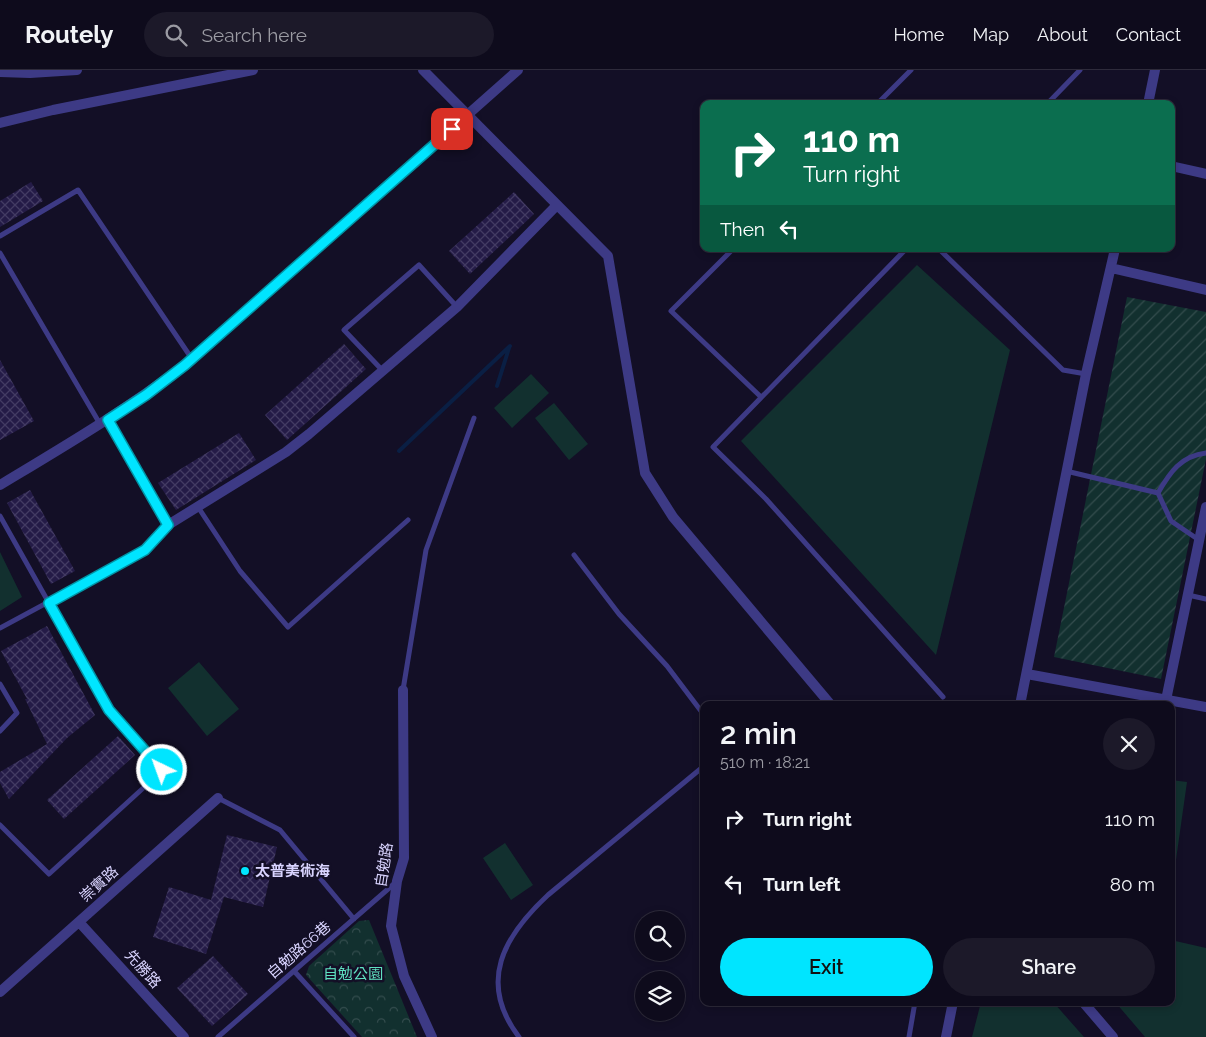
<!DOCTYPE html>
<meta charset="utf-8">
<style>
:root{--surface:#0e0b1c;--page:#1c1929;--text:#f1f3f6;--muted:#9b9ba3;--line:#2e2b3b;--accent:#00e5ff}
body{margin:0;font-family:Raleway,"Noto Sans TC",sans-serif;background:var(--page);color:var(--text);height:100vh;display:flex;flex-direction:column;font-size:19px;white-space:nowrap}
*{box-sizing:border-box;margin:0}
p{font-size:16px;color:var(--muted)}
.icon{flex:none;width:28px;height:28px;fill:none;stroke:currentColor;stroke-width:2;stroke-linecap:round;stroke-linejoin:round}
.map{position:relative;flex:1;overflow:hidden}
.drawer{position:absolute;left:700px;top:631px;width:475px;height:305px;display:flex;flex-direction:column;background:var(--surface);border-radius:10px;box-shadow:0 2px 8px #0003,0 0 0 1px var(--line)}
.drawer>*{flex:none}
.banner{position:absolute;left:700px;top:30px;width:475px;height:152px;border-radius:10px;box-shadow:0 2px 8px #0003,0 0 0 1px var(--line);background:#0b6e4f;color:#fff;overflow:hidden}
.buttons{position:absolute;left:635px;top:841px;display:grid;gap:10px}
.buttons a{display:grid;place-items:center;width:50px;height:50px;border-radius:50%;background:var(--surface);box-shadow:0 2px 8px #0003,0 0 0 1px var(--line);font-size:25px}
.pin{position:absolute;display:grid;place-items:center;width:42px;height:42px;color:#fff;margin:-21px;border-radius:10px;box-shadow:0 2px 8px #0006}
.me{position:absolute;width:55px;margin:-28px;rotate:318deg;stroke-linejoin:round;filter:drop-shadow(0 0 4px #0008)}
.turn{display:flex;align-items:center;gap:18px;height:105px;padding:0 20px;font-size:22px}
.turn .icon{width:65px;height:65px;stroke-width:2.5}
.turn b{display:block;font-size:35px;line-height:42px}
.then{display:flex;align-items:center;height:48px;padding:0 20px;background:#0003;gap:10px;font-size:19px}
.round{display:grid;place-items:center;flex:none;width:52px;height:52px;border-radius:26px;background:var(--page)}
.head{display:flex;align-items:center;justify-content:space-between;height:85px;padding:0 20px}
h1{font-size:30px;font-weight:600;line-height:38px}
.action{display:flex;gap:10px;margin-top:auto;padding:10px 20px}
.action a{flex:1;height:58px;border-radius:30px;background:var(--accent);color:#111;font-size:20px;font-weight:600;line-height:58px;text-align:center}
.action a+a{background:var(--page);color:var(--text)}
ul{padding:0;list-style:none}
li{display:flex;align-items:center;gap:15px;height:65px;padding:0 20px}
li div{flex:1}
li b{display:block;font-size:19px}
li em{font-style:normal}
header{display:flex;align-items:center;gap:30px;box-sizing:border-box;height:70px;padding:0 25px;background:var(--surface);border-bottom:1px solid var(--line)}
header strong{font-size:24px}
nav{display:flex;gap:28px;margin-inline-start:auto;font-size:18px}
.search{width:350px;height:45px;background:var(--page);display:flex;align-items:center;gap:12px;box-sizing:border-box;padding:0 18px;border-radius:28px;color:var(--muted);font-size:19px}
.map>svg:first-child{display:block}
.grass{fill:#12302f}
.park{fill:url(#park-crowns)}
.garden{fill:url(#garden-furrows)}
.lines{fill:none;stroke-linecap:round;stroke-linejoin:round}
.stream{stroke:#0a1f44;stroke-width:4}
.building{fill:url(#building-cross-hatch)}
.service{stroke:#3d3a85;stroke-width:5}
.minor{stroke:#3d3a85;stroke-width:10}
.route-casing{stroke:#0095a6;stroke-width:12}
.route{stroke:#00e5ff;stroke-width:9}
.poi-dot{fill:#00e5ff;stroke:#130f26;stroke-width:2}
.labels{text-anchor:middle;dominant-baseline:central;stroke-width:5;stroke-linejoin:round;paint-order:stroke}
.street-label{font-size:15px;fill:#d9d4ff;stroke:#130f26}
.poi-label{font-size:15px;font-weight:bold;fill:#d9d4ff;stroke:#130f26;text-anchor:start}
.park-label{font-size:15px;fill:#5fe0c0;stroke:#130f26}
</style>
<header>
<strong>Routely</strong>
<div class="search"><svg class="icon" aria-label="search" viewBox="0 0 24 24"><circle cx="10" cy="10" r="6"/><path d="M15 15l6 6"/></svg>Search here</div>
<nav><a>Home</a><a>Map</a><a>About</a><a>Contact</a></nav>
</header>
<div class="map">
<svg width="1206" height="967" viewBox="0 0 1206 967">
<defs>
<pattern id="park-crowns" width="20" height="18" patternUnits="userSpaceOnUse" patternTransform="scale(1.25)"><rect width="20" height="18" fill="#12302f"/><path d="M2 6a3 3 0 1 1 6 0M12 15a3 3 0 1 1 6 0" fill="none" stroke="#344d4e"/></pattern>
<pattern id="garden-furrows" width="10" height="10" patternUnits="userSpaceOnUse" patternTransform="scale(1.25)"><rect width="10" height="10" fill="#12302f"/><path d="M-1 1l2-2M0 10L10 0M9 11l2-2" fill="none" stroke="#344d4e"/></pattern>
<pattern id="building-cross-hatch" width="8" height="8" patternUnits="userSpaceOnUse" patternTransform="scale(1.25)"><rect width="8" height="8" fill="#241b47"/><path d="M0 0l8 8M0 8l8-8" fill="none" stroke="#433b63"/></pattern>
</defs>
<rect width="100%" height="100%" fill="#130f26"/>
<path class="grass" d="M 917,195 L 1010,280 L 936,585 L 741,371 Z
M 531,304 L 549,323 L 512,358 L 494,338 Z
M 554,333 L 588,374 L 569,390 L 535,348 Z
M 0,482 L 22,527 L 0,541 Z
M 199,592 L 239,639 L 207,666 L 168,618 Z
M 1171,710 L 1187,712 L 1171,825 Z
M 505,773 L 533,815 L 511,830 L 483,788 Z
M 1171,870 L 1206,878 L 1206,967 L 1145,967 L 1116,933 L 1171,932 Z
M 981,932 L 1054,933 L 1084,967 L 972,967 Z"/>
<path class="park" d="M 369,850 L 417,967 L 362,967 L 306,905 L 309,896 L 359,851 Z"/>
<path class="garden" d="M 1127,227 L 1206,242 L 1206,389 L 1161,609 L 1054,587 Z"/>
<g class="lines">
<path class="stream" d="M 497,316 L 509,278
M 399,381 L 510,276"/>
</g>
<path class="building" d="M 31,112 L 43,131 L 0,157 L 0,131 Z
M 514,122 L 534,144 L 470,204 L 449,181 Z
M 344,274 L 366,299 L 287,370 L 265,345 Z
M 0,290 L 34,351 L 0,370 Z
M 239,363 L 256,390 L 176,440 L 158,413 Z
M 30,420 L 75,501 L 51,514 L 7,433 Z
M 47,556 L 95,645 L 67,668 L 9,729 L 0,713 L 0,702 L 47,674 L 25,629 L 27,629 L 1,581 Z
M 118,666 L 135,685 L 64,749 L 47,730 Z
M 227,765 L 277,777 L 263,837 L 224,827 L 206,884 L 153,867 L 169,817 L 211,830 Z
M 213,886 L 248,924 L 212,956 L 177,918 Z"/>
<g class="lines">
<path class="service" d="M 877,34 L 911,0
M 1047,34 L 1080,0
M 0,166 L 78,120 L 192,289
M 733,179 L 671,241 L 761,327
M 906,179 L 713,377 L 766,429 L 943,627
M 939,179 L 1063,300 L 1086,304
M 0,183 L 100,354
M 383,301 L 344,260 L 419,195 L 457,237
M 1066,401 L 1158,423
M 198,437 L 240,501 L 288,557 L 408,450
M 0,446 L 109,640 L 163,700 L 49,804 L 0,755
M 1199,470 L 1171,451 L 1158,423 C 1170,402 1181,386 1206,383
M 574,485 L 619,544 L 667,596 L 704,645
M 1188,525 L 1206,529
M 0,558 L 145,480 L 168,455 L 108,349
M 0,614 L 17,643 L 0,661
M 403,620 L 426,480 L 474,348
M 218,728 L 280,760 L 354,849
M 294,901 L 354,967
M 218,967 L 395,813
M 519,967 C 477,912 504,866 548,825 L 704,696
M 909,967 L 915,932"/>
<path class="minor" d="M 423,0 L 608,186 L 645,403 L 673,447 L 831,635
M 0,2 L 30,3 L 77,0
M 1148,34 L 1155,0
M 0,53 L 53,40 L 253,0
M 1171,96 L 1206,104
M 1111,198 L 1206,220
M 0,415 C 63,377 126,340 185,295 L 518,0
M 168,455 L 286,382 L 309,364 L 457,237 L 557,135
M 1027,604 L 1206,637
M 403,620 L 404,788 L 397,811 L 391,856 L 404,906 L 432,967
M 1166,630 L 1206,437
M 1020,635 L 1086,304 L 1115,179
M 79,852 L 184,967
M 0,922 L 218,728
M 1083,932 L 1113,967
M 946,967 L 953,932"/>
</g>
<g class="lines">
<g class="route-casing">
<path id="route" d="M 162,700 L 109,640 L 49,533 L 145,480 L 168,455 L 108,350 L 146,325 L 185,295 L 452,59"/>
</g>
<use href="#route" class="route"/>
</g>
<circle class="poi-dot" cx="245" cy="801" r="5"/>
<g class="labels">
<g class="street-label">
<text transform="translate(384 795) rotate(-81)">自勉路</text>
<text transform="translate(99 814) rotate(-42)">崇實路</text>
<text transform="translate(299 880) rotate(-41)">自勉路66巷</text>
<text transform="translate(143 899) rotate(48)">先勝路</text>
</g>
<g class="poi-label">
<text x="255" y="801">太普美術海</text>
</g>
<g class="park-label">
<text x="353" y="904">自勉公園</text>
</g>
</g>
</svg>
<div class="buttons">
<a><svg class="icon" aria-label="search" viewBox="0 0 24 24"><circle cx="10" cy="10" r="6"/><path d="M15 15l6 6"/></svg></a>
<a><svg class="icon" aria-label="layers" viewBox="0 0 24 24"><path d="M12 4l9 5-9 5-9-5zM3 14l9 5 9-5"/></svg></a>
</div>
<div class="pin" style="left:452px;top:59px;background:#d93025"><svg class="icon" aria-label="arrive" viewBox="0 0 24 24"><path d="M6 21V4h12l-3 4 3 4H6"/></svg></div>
<svg class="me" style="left:162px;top:700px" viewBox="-20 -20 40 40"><circle r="17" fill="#00e5ff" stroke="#fff" stroke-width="3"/><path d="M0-11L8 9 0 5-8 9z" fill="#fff"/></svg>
<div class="banner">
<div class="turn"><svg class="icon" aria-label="right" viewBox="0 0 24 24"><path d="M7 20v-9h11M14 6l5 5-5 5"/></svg><div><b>110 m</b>Turn right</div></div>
<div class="then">Then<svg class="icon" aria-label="left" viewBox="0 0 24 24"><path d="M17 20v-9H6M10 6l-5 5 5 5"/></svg></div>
</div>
<section class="drawer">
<div class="head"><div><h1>2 min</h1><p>510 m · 18:21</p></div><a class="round"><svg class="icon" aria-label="close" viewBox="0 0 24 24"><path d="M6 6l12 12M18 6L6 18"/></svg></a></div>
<ul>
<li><svg class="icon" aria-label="right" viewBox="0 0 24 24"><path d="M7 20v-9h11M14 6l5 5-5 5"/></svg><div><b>Turn right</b></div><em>110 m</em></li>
<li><svg class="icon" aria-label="left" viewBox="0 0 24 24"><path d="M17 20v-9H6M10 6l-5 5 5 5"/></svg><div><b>Turn left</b></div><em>80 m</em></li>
</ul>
<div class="action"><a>Exit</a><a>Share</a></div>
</section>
</div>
